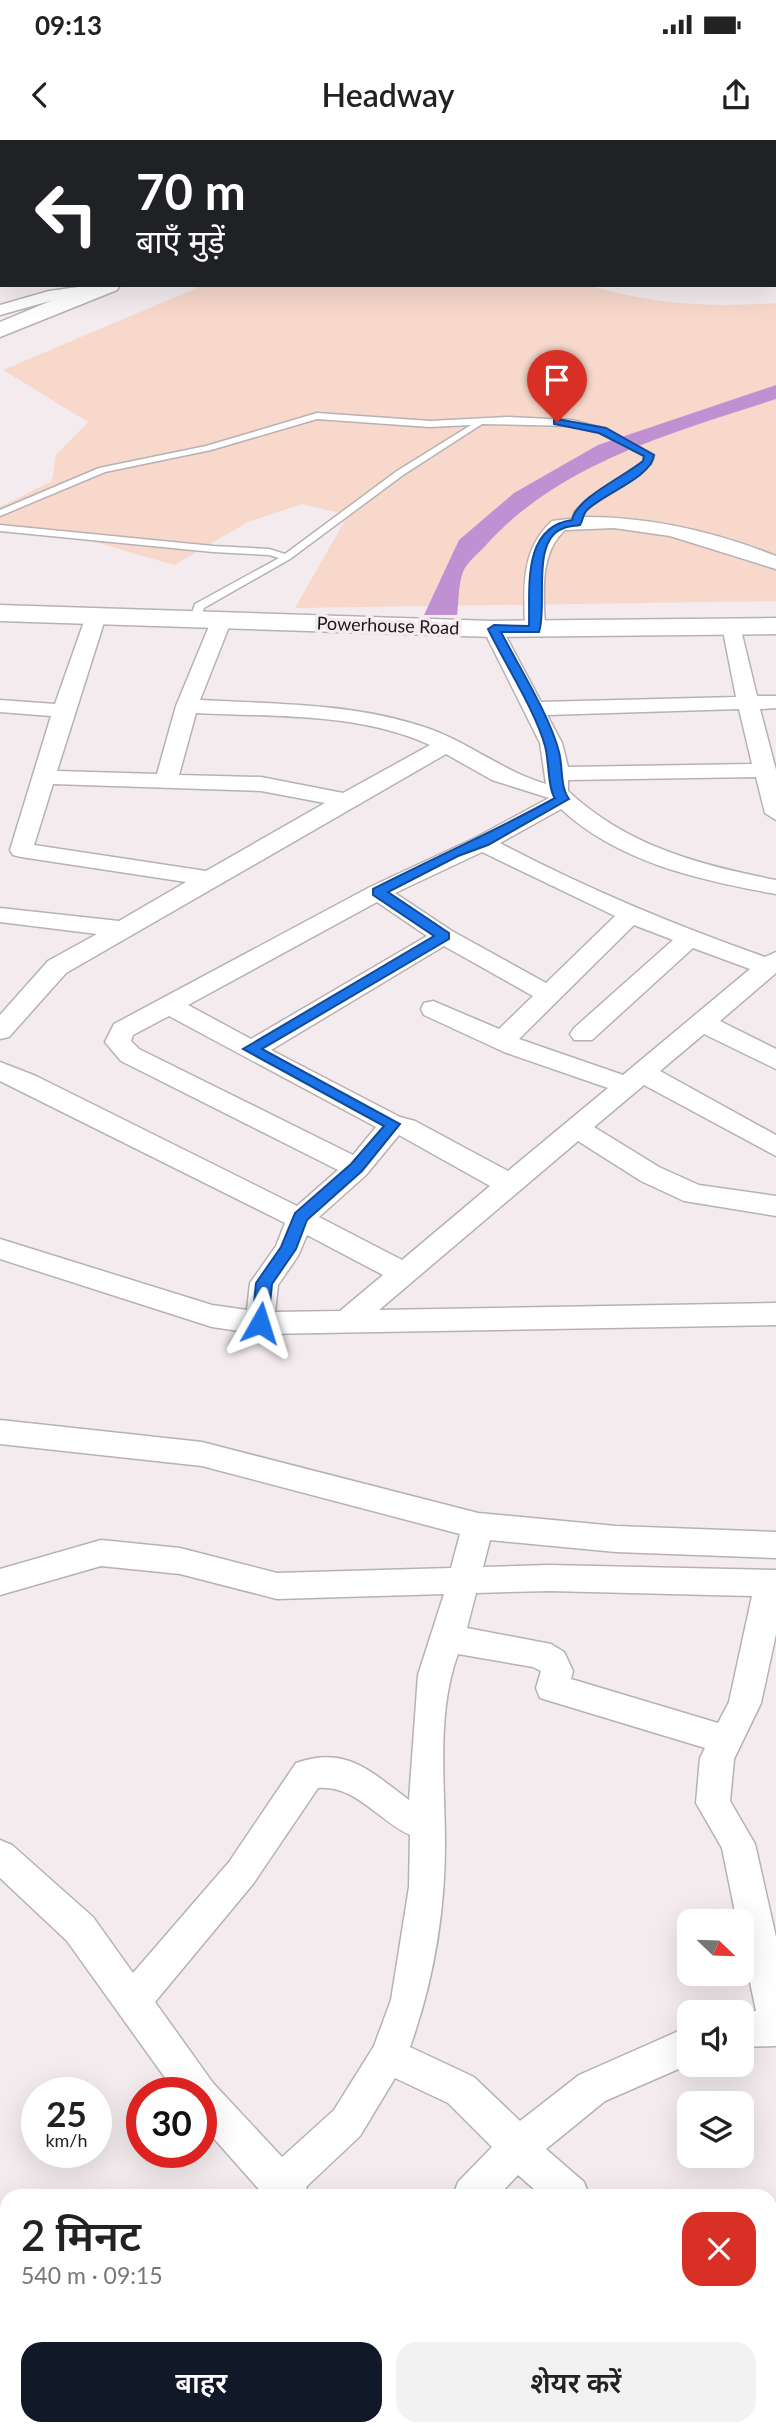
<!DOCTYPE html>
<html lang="hi">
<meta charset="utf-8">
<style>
:root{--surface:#fff;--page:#f2f2f2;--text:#222;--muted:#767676;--accent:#111827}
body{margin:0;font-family:Lato,"Noto Sans Devanagari",sans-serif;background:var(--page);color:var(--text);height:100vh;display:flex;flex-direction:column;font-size:26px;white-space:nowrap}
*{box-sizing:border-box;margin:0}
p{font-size:23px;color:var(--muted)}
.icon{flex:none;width:38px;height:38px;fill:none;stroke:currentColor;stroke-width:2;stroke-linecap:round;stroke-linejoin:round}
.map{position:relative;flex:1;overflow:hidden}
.sheet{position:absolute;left:0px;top:2049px;width:777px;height:247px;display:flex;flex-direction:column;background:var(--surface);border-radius:21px 21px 0 0;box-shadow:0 7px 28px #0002}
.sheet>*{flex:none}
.hud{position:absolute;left:0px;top:0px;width:777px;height:147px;box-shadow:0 7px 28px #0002;background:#202124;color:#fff;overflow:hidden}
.needle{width:46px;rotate:113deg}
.tools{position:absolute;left:677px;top:1769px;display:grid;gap:14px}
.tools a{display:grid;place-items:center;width:77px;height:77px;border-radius:14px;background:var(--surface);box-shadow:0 7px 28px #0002;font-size:35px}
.speed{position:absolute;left:21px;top:1937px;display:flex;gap:14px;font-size:35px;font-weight:700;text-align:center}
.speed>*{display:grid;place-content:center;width:91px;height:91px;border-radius:50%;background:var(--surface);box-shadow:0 7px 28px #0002;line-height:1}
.speed small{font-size:18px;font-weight:400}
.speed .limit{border:10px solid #d22;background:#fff;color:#111}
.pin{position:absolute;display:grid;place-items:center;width:60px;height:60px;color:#fff;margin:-72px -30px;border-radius:50% 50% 50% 0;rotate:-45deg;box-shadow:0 0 7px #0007}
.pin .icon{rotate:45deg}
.me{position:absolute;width:77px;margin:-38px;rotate:6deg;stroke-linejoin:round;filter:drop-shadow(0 0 5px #0008)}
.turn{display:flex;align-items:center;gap:24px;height:147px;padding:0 21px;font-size:32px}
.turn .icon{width:91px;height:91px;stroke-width:2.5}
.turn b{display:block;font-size:49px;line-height:60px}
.round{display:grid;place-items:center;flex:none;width:74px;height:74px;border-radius:21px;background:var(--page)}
.headline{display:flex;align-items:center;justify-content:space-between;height:119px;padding:0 21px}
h1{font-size:42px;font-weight:600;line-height:52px}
.primary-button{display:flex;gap:14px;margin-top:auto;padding:14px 21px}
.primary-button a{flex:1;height:80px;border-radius:21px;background:var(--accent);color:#fff;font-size:28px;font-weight:600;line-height:80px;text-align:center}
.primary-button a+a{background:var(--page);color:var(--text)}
.status{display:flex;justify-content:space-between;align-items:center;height:49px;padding:0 35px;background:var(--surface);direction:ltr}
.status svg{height:19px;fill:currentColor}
header{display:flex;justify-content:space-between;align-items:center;height:91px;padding:0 21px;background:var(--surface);font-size:32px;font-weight:600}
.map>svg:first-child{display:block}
.green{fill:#f7d8cb}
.water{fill:#bf91d2}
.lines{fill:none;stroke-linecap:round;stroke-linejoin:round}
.lane-casing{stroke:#b8b1b3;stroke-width:3}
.street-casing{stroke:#b8b1b3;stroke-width:3}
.secondary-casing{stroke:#b8b1b3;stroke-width:3}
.lane{fill:#fff;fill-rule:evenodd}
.street{fill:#fff;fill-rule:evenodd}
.secondary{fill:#fff;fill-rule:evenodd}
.wall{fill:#9c979a}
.shaded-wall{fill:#7f7b7d}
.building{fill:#b5b0b3;stroke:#7f7b7d;stroke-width:2}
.route{fill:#1a73e8;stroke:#114b97;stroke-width:2}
.labels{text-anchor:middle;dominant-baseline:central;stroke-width:7;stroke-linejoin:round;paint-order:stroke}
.far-street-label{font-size:18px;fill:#1a1819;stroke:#f3ebed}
</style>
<div class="status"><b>09:13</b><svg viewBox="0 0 49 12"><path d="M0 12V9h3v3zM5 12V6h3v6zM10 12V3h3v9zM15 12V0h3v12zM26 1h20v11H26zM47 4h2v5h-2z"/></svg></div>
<header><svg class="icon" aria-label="back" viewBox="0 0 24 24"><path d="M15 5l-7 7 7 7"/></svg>Headway<svg class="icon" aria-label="share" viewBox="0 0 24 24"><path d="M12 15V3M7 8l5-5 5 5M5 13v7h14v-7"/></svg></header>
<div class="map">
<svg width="776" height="2295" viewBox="0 0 776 2295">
<rect width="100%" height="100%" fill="#f3ebed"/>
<path class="green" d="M 204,145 L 587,145 C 652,164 709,168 776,163 L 776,461 L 295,468 L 348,375 L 302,364 L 248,382 L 174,425 L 95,402 L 0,390 L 0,367 L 52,341 L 56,315 L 88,282 L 3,230 Z"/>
<path class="water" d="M 776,245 L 776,259 C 675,292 561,322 487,404 C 480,412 466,423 463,432 C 458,445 459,462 457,475 L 424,475 L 459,400 L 514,353 L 598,305 Z"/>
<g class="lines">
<g class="lane-casing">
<path id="lane" d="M 317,273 L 430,281 L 507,277 L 572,280 L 606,289 L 654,315 L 651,324 L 588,368 L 583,374 L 579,385 L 576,386 L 571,383 L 575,371 L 644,321 L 644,316 L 600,293 L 572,286 L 482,284 L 403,335 L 290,419 L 204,468 L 200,479 L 195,482 L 190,479 L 195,464 L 279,418 L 269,415 L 213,412 L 0,391 L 0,385 L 213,406 L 269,409 L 285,414 L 397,331 L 471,285 L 430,287 L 317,279 L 211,310 L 105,332 L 0,376 L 0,370 L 99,328 L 206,306 Z"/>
</g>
<g class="street-casing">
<path id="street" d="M 2,0 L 19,0 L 20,2 L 3,2 Z
M 204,0 L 220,0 L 221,2 L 205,2 Z
M 326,0 L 342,0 L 343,2 L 327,2 Z
M 775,74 L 776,75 L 776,85 L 775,85 Z
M 0,110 L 2,110 L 2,120 L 0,120 Z
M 775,111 L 776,111 L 775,122 Z
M 92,145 L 106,145 L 109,149 L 101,154 L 50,161 L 0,175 L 0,165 L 49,151 Z
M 586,377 C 652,377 715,392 776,416 L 776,429 L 670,396 L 614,388 L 565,390 C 538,415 544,456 545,489 L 542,493 L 528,493 L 525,489 C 524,449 520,410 552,381 Z
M 96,470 L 106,476 L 57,631 L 157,634 L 176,566 L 212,479 L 222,473 L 232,479 L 200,560 C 275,564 352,563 424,587 C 467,601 502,631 546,644 L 540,603 L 483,489 L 486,485 L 500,485 L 541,562 L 736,557 L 722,486 L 732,480 L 739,482 L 757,556 L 776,556 L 776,568 L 760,569 L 776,630 L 776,680 L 765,673 L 756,637 L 568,640 L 568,651 C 627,706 699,725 776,740 L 776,754 C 700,740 619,723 561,669 L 500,703 C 585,748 674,785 765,817 L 776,812 L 776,833 L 720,881 L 776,909 L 776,929 L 704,894 L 660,931 L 776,995 L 776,1016 L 644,945 L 594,987 L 659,1027 L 699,1045 L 776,1056 L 776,1076 L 684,1061 L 641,1041 L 578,1001 L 379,1170 L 776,1163 L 776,1185 L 260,1194 L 212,1187 L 0,1119 L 0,1099 L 212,1165 L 247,1170 L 250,1143 L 276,1106 L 285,1083 L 0,941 L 0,922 L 36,936 L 297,1066 L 338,1030 L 121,921 L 105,902 L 114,884 L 370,747 L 475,698 L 549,658 L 492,640 L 446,614 L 66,833 L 9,897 L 0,899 L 0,875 L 48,821 L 97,794 L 0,782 L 0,768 L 119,781 L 186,742 L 21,717 L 13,715 L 10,710 L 51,576 L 0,572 L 0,560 L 55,564 L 86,476 ZM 739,569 L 752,624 L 568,627 L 562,603 L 547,575 ZM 196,573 C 274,577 357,572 430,605 L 343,653 L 261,637 L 179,635 ZM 53,644 L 261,651 L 325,663 L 206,731 L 34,705 ZM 482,712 L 615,776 L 546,843 L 452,791 L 395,753 ZM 377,762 L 427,796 L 251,899 L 188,865 ZM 634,785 L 673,800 L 574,888 L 570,894 L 574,900 L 592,900 L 693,808 L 750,829 L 623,935 L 519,899 ZM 444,806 L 533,856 L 499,889 L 433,861 L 424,863 L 421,869 L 424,875 L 504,912 L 608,948 L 508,1031 L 415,981 L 400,977 L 271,910 ZM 169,876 L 376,987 L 353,1015 L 139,909 L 131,901 L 133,895 ZM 399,995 L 490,1046 L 402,1120 L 319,1077 L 366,1035 ZM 307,1095 L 383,1135 L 340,1171 L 275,1172 L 278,1145 L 298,1116 Z
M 0,1280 L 202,1302 L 478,1373 L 616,1386 L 776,1392 L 776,1418 L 616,1412 L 490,1400 L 483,1427 L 549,1425 L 776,1430 L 776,1494 L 761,1563 L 734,1619 L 730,1661 L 755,1704 L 776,1797 L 776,1906 L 742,1907 L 742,1872 L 739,1872 L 756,1871 L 742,1804 L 742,1782 L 737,1782 L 722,1708 L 696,1663 L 700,1618 L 705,1608 L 540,1558 L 536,1548 L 541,1531 L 533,1527 L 458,1514 C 436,1573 445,1643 445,1704 C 445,1772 433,1843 410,1907 L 474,1937 L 520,1981 L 579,1935 L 690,1886 L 690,1924 L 605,1961 L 546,2009 L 584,2042 L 589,2056 L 542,2056 L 518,2035 L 498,2056 L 453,2056 L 458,2042 L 492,2007 L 448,1963 L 395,1938 L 360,1996 L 306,2047 L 310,2056 L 265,2056 L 201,1984 L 201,1953 L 176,1953 L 67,1801 L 0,1738 L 0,1700 L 12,1705 L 93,1777 L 133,1833 L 229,1722 L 296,1623 C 347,1605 371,1632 409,1660 L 418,1535 L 444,1454 L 277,1459 L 180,1434 L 101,1426 L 0,1455 L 0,1429 L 101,1400 L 180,1408 L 277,1433 L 451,1428 L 460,1394 L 202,1326 L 0,1304 ZM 549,1451 L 752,1456 L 729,1562 L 718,1583 L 571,1539 L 573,1531 L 564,1512 L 551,1504 L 467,1488 L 476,1453 ZM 318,1648 C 354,1644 378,1680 410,1695 L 409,1747 L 391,1860 L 374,1906 L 334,1970 L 282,2017 L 213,1943 L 155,1862 L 253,1744 Z
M 0,2140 L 7,2143 L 7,2189 L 0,2186 Z
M 770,2264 L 776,2267 L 776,2295 L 754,2295 L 751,2289 L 770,2289 Z
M 118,2289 L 164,2289 L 167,2295 L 121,2295 Z
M 463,2289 L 506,2289 L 509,2295 L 466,2295 Z
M 587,2289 L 631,2289 L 634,2295 L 590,2295 Z"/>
</g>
<g class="secondary-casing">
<path id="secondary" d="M 89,145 L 120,145 L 117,150 L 0,197 L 0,182 Z
M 0,465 L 493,481 L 776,478 L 776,494 L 493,497 L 0,481 Z"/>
</g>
<use href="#lane" class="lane"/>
<use href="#street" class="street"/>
<use href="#secondary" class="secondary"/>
</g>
<path class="wall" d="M 546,0 L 613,0 L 617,2 L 550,2 Z"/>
<path class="shaded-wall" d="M 490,0 L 534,0 L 529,2 L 486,2 Z"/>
<path class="building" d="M 454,0 L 475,0 L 470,2 L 449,2 Z
M 475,0 L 490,0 L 486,2 L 479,2 Z
M 585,0 L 613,0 L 617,2 L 590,2 Z"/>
<path class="route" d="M 557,279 L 606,288 L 654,315 C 652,337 603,354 587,370 C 583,374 583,380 580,385 C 575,386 569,386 564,388 C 530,399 548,466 539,492 L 501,492 C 519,527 550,576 559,612 C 563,627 560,647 569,659 L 488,705 L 458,716 L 388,752 L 449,793 L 449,799 L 262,909 L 400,984 L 362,1031 L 307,1080 L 296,1109 L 272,1144 L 268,1183 L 266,1187 L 255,1187 L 252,1183 L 256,1143 L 281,1107 L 295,1073 L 351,1024 L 384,986 L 243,909 L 434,796 L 373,755 L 373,749 C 434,718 495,691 555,658 C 548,650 549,620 545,606 C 536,572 504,522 488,489 L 494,485 L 529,486 C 530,447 522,387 572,380 C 576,358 625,336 643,321 L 644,316 L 599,293 L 554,284 L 554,280 Z"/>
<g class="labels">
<g class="far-street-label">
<text transform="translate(388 485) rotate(2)">Powerhouse Road</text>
</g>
</g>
</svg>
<div class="tools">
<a><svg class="needle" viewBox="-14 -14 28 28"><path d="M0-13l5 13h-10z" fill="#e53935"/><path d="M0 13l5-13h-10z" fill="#767676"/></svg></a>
<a><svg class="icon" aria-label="sound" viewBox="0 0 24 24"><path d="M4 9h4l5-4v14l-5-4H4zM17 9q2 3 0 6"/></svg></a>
<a><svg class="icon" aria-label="layers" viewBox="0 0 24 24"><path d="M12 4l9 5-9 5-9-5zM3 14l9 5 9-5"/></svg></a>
</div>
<div class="speed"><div>25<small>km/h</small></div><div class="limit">30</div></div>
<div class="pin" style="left:557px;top:282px;background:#d93025"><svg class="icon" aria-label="arrive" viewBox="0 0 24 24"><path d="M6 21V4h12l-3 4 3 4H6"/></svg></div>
<svg class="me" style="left:260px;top:1183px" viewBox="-20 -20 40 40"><path d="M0-17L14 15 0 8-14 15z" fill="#1a73e8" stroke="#fff" stroke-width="4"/></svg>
<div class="hud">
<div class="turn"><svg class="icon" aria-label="left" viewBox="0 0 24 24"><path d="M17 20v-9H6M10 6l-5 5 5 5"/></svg><div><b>70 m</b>बाएँ मुड़ें</div></div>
</div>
<section class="sheet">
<div class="headline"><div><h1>2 मिनट</h1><p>540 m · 09:15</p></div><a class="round" style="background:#d93025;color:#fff"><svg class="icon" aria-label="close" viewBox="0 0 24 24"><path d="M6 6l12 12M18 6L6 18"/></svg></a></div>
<div class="primary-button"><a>बाहर</a><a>शेयर करें</a></div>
</section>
</div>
